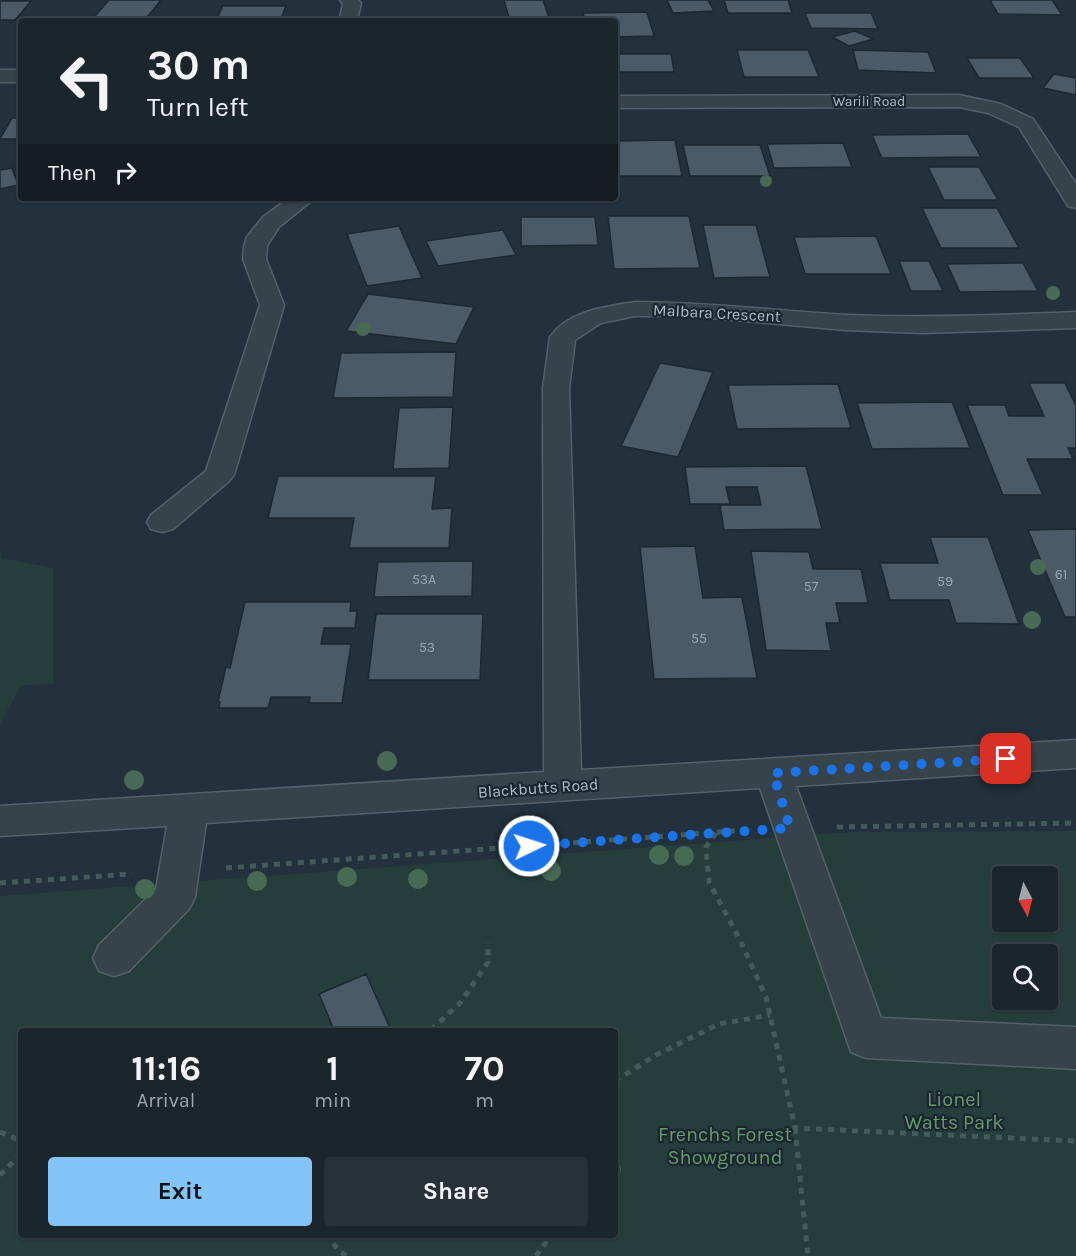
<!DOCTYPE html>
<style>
:root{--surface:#1a252c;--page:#273138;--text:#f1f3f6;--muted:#9fa5a9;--line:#384248;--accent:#84c5f9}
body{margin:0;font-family:Karla,sans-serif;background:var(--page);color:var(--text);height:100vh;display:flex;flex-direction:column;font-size:22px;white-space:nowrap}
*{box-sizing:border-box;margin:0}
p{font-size:20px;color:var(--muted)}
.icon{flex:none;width:33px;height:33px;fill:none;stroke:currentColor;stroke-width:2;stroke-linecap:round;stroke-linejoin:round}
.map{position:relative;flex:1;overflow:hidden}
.drawer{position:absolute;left:18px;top:1028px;width:600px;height:210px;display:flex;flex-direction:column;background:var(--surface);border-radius:6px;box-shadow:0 2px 4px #0004,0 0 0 2px var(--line)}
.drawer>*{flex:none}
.guide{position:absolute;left:18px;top:18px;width:600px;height:183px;border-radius:6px;box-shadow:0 2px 4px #0004,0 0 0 2px var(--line);background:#1a252c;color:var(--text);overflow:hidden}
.needle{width:39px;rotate:173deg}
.tools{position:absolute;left:992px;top:866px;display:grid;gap:12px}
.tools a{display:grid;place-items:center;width:66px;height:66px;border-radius:6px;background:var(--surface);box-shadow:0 2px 4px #0004,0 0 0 2px var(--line);font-size:30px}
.pin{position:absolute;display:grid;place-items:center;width:51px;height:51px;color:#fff;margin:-26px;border-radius:12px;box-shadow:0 3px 9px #0006}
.me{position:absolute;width:66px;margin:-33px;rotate:86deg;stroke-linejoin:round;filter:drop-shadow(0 0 4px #0008)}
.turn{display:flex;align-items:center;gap:21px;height:126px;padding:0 30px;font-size:27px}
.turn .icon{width:78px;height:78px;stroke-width:2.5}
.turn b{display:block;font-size:42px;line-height:51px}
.then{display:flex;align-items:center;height:57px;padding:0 30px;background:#0003;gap:12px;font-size:22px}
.eta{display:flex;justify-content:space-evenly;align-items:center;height:102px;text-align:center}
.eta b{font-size:36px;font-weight:700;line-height:42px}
.primary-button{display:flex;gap:12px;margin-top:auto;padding:12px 30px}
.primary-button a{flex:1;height:69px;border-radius:6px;background:var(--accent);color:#111;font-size:24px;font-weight:700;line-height:69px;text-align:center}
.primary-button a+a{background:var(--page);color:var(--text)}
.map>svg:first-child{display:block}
.green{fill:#253e3c;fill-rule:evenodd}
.building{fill:#4a5b67;stroke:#1d2932;stroke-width:1.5}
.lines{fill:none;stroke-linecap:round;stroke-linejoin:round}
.minor-casing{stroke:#546069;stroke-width:3}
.path{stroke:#445b59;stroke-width:5;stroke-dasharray:6 6;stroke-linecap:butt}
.minor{fill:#36434b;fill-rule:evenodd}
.tree{fill:#486a55}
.route{stroke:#1a73e8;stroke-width:10;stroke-dasharray:0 18}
.labels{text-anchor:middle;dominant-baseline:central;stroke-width:4.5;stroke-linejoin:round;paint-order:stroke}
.far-street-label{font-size:14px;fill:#b1bdc7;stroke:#1b2730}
.number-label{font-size:14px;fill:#97a4af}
.street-label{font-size:16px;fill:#b1bdc7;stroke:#1b2730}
.near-park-label{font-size:20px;fill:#68996b;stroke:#1b2730}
</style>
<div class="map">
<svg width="1076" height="1256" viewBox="0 0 1076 1256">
<rect width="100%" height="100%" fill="#22313b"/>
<path class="green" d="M 0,548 L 2,558 L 53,568 L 53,684 L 21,685 L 0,724 Z
M 1076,831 L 1076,1256 L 0,1256 L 0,896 L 851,832 ZM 1002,876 L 1047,876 L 1047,921 L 1002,921 ZM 1002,954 L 1047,954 L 1047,999 L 1002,999 ZM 21,1030 L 615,1030 L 615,1234 L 21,1234 Z"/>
<path class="building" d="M 109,0 L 161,0 L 144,21 L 91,21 Z
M 504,0 L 543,0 L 550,21 L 510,21 Z
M 667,0 L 708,0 L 714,11 L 673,13 Z
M 724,0 L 788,0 L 792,13 L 728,13 Z
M 990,0 L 1052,0 L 1062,15 L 998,14 Z
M 0,1 L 31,1 L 15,20 L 0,20 Z
M 223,6 L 286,6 L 280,21 L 216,21 Z
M 647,12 L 654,36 L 615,37 L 615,21 L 585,21 L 583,13 Z
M 805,13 L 871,13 L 878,29 L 811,28 Z
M 855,31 L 873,39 L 849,46 L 832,37 Z
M 737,50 L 808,50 L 819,77 L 744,77 Z
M 853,50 L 928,52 L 936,73 L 858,70 Z
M 617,54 L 671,54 L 674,72 L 619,72 Z
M 967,58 L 1020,58 L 1034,78 L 979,78 Z
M 1054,74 L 1076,78 L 1076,95 L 1043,88 Z
M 12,118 L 21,118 L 21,139 L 0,139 Z
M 968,134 L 981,157 L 882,158 L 872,135 Z
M 675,140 L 682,176 L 615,176 L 615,141 Z
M 843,143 L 852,167 L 774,168 L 767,144 Z
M 683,145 L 760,145 L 770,176 L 690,176 Z
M 928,167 L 979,167 L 998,200 L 944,200 Z
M 12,168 L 18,185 L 0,189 L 0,170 Z
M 922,208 L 997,208 L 1019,248 L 941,248 Z
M 608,216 L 689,216 L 700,268 L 614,269 Z
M 521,217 L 595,217 L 598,245 L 521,246 Z
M 703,225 L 756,225 L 770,277 L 714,278 Z
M 399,226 L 422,278 L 367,286 L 347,234 Z
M 503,230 L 516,255 L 438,266 L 426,241 Z
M 876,236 L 891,274 L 805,274 L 794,237 Z
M 899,261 L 929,261 L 943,291 L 911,291 Z
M 1023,263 L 1038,291 L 960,292 L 947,264 Z
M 368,294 L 474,307 L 456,344 L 346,331 Z
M 456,352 L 453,397 L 333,398 L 341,353 Z
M 660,363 L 713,372 L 678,457 L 621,446 Z
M 1029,383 L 1065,383 L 1076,406 L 1076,448 L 1068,448 L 1073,459 L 1027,459 L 1043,495 L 1003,495 L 967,405 L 1005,405 L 1009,416 L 1044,416 Z
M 838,384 L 851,428 L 737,429 L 728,385 Z
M 952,402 L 970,448 L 872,449 L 857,403 Z
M 453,407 L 449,468 L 393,469 L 399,408 Z
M 806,466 L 822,529 L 724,530 L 720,505 L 761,505 L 757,487 L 726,487 L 730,504 L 690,504 L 685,467 Z
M 278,476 L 436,476 L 432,509 L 452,508 L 449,548 L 349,548 L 354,518 L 268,518 Z
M 1076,529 L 1076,617 L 1065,617 L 1028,530 Z
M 930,537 L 988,537 L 1019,624 L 956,623 L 949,600 L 890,600 L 880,563 L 938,563 Z
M 695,546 L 703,598 L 742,597 L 757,678 L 654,679 L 640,547 Z
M 751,551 L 809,552 L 813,569 L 861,569 L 868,603 L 836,603 L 840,623 L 826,623 L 831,651 L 766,650 Z
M 473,561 L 472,596 L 374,597 L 378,562 Z
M 245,602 L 351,602 L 350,611 L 357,611 L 355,628 L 324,628 L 321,644 L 351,644 L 342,703 L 309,703 L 310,697 L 271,697 L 268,708 L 219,708 L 220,702 L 218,702 L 226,667 L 230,668 Z
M 376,614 L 483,614 L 480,680 L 368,680 Z
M 366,974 L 391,1030 L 334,1030 L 319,994 Z"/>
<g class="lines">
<g class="minor-casing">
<path id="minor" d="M 340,0 L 358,0 L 361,3 L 357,21 L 339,21 L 343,4 Z
M 0,70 L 21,70 L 21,82 L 0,82 Z
M 959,95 L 1001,104 L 1033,119 L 1076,184 L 1076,208 L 1068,206 L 1019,127 L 988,113 L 959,107 L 615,108 L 615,96 Z
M 289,198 L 315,198 L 279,227 L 267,246 L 266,259 L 284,305 L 234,475 L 229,481 L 173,529 L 162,532 L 151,529 L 147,522 L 151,515 L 206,471 L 260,305 L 243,259 L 244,246 L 247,237 L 263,217 Z
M 635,302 C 707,302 777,311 848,315 C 924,318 1000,315 1076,312 L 1076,328 L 922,333 L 845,330 L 688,316 L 635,316 L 601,323 L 575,340 L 569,388 L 581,770 L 1076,740 L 1076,768 L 796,786 L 881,1018 L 1076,1027 L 1076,1069 L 866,1058 L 851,1052 L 760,788 L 206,823 L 195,897 L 189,909 L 129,971 L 114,976 L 99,971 L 93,958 L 99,945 L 156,889 L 167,826 L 0,836 L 0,806 L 544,772 L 543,388 L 550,337 C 569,310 606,307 635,302 Z"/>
</g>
<path class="path" d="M 837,827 L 1076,823
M 716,833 L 706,847 L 709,882 L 741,942 L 766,997 L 795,1128 L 1076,1141
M 226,868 L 748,830
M 0,883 L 132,874
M 431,1030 L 461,1002 L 488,962 L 488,943
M 615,1081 L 656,1055 L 719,1024 L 770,1015
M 795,1128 L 808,1256
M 0,1132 L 21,1141
M 615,1169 L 621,1169
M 0,1175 L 21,1154
M 326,1234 L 339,1251 L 347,1256
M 536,1256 L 546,1242 L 547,1234"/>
<use href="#minor" class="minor"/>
</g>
<g class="tree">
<circle cx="766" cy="181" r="6"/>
<circle cx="1053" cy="293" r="7"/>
<circle cx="363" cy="329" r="7"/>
<circle cx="1038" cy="567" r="8"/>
<circle cx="1032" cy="620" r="9"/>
<circle cx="387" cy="761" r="10"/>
<circle cx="134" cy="780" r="10"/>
<circle cx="659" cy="855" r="10"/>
<circle cx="684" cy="856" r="10"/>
<circle cx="551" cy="871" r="10"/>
<circle cx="347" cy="877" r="10"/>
<circle cx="418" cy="879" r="10"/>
<circle cx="257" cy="881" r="10"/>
<circle cx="145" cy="889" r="10"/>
</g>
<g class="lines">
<path class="route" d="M 529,846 L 790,828 L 773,773 L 1006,759"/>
</g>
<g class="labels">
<g class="far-street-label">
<text x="869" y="101">Warili Road</text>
</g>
<g class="number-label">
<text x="1061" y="574">61</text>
<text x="424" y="579">53A</text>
<text x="945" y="581">59</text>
<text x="811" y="586">57</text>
<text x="699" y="638">55</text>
<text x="427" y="647">53</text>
</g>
<g class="street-label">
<text transform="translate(717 313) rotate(3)">Malbara Crescent</text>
<text transform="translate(538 788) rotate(-4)">Blackbutts Road</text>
</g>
<g class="near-park-label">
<text x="954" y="1099">Lionel<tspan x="954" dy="23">Watts Park</tspan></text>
<text x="725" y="1134">Frenchs Forest<tspan x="725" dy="23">Showground</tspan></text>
</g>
</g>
</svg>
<div class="tools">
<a><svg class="needle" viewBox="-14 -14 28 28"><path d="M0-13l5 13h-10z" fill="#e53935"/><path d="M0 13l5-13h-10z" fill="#9fa5a9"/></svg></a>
<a><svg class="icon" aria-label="search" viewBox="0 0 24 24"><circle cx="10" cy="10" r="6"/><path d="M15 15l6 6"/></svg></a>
</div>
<div class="pin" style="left:1006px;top:759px;background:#d93025"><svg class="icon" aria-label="arrive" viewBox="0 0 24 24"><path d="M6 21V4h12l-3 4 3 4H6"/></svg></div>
<svg class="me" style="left:529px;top:846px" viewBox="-20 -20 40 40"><circle r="17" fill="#1a73e8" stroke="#fff" stroke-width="3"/><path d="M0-11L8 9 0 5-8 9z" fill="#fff"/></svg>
<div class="guide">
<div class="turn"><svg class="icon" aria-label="left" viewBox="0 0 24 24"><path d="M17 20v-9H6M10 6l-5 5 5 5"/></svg><div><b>30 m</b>Turn left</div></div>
<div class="then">Then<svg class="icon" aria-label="right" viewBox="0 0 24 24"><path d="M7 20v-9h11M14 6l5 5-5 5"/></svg></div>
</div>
<section class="drawer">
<div class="eta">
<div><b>11:16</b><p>Arrival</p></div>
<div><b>1</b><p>min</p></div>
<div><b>70</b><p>m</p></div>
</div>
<div class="primary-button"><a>Exit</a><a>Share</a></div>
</section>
</div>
